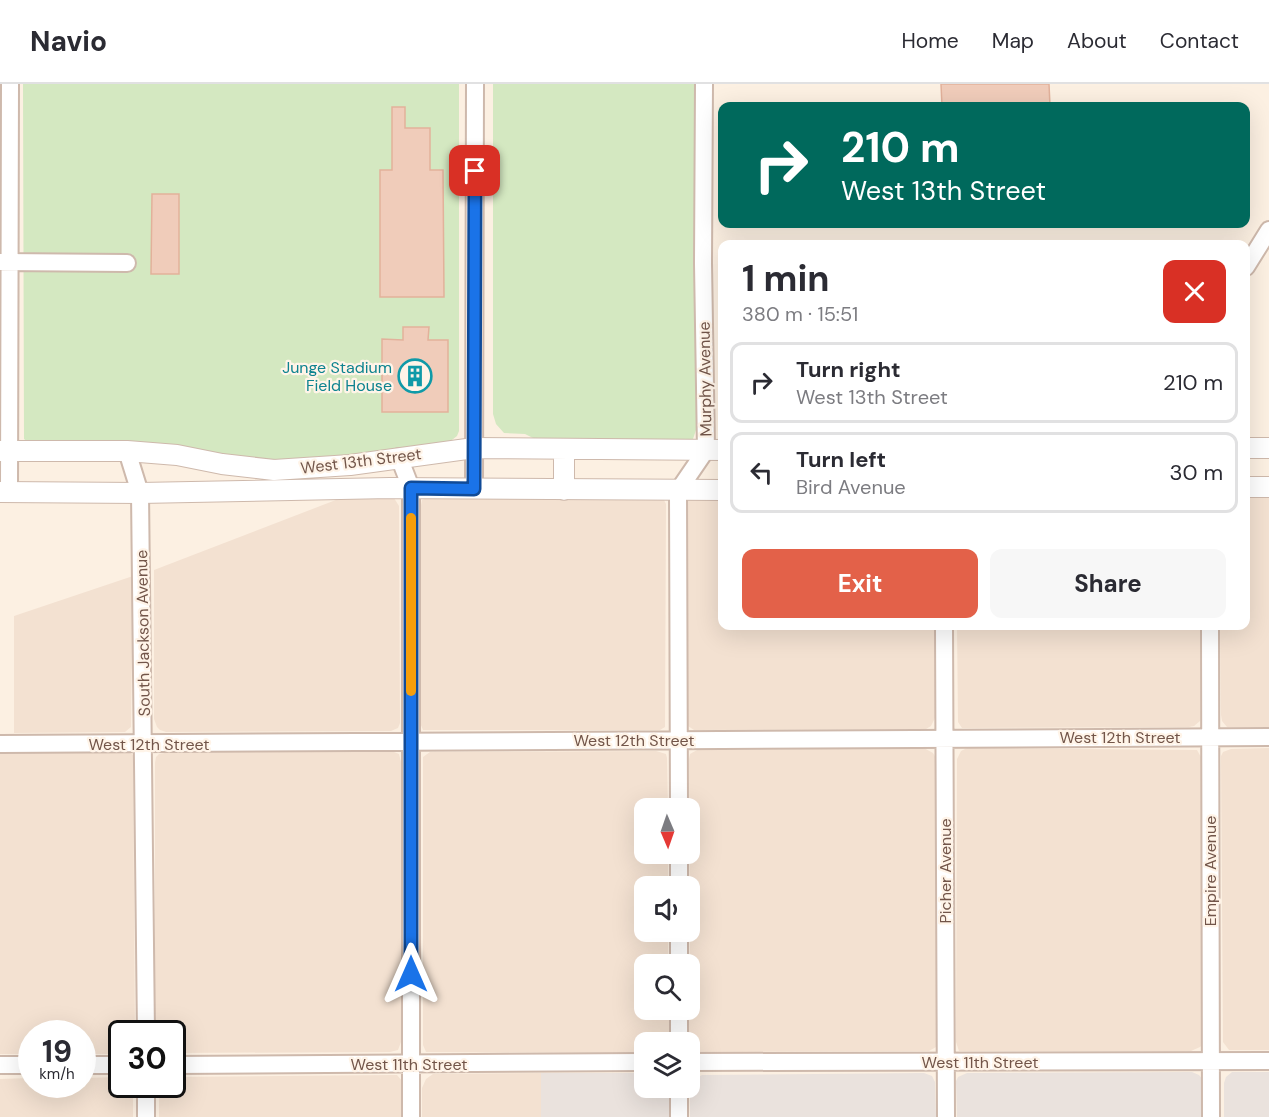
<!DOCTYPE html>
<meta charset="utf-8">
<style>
:root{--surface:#fff;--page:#f7f7f7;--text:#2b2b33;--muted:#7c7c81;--line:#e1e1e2;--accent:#e36149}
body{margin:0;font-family:"DM Sans",sans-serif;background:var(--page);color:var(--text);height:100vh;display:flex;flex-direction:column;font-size:22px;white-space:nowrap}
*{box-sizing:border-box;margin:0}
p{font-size:20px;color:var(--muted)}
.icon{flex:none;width:33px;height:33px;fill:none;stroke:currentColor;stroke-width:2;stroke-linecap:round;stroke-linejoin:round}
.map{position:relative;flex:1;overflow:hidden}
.panel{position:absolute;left:718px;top:156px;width:532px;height:390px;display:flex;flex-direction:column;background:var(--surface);border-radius:12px;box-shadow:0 6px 24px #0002}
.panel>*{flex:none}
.top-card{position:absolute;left:718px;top:18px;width:532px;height:126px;border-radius:12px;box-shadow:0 6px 24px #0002;background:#00695c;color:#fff;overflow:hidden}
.needle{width:39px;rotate:178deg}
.tools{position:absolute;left:634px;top:714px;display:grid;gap:12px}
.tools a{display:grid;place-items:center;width:66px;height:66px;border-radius:12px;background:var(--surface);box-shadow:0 6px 24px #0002;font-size:30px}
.speed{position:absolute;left:18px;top:936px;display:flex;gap:12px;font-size:30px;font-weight:700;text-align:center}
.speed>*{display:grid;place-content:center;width:78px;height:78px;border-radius:50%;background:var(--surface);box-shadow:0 6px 24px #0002;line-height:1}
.speed small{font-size:15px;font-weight:400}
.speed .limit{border:3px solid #111;border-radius:9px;background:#fff;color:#111}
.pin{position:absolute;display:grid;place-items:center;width:51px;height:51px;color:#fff;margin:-26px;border-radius:12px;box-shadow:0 3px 9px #0006}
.me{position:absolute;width:66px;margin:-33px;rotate:0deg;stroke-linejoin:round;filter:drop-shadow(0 0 4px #0008)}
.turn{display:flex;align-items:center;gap:21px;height:126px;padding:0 24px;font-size:27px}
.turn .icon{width:78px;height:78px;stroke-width:2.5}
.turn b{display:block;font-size:42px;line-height:51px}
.round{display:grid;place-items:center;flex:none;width:63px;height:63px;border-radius:12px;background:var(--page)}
.overview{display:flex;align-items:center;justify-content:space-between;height:102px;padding:0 24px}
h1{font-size:36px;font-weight:700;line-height:45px}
.button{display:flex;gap:12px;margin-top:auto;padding:12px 24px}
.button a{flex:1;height:69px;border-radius:12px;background:var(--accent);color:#fff;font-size:24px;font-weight:700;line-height:69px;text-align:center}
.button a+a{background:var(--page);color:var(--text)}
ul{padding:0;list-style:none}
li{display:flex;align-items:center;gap:18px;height:81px;margin:0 12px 9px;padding:0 12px;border:3px solid var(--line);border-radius:12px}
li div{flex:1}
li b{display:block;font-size:22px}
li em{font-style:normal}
header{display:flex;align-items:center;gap:36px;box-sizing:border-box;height:84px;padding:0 30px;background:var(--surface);border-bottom:2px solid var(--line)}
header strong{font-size:28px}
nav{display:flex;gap:33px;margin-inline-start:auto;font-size:21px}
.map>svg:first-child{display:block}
.residential{fill:#f3e1d1}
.industrial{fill:#eae2dd}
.green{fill:#d4e8c1}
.building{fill:#f0ccba;stroke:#e2b19b;stroke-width:1.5}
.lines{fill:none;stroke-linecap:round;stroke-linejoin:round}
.minor-casing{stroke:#ceb9ac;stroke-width:20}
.tertiary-casing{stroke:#ceb9ac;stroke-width:22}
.minor{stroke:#fff;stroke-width:16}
.tertiary{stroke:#fff;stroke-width:20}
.route-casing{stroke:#114b97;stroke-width:15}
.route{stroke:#1a73e8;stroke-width:10}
.slow{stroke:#f59e0b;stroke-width:10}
.labels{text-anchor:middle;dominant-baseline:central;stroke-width:4.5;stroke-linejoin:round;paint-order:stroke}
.culture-label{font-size:16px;fill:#0d838f;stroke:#fff4e8;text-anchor:end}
.street-label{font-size:16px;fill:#725549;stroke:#fff4e8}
</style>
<header>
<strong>Navio</strong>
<nav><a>Home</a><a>Map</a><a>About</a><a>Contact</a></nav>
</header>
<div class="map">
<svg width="1269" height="1033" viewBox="0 0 1269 1033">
<rect width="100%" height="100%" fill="#fcf0e2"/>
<path class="residential" d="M 1247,409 L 1269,409 L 1269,643 L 1227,643 L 1222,637 L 1221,631 L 1220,542 L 1246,542 Z
M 430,413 L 661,413 L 664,416 L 666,420 L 665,643 L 660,646 L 423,646 L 420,639 L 421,421 L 422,416 Z
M 723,413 L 723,542 L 935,542 L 935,634 L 931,642 L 926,645 L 694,646 L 688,642 L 686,421 L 689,414 Z
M 341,414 L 394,414 L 399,422 L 400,639 L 398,644 L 391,647 L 166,648 L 160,646 L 157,643 L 154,635 L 154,486 Z
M 133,492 L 131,643 L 125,648 L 14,649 L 14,532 Z
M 957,542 L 1200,542 L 1200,637 L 1194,642 L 1189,643 L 962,644 L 958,638 Z
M 924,664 L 933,669 L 937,676 L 936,963 L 929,967 L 699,968 L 693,967 L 688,958 L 688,926 L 690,926 L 689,675 L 690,670 L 697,666 Z
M 967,664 L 1197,666 L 1202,675 L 1203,960 L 1200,963 L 1191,967 L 959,967 L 956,958 L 957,675 L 961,667 Z
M 1269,664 L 1269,966 L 1229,966 L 1223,958 L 1221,672 L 1223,668 L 1231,665 Z
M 656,667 L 666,670 L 667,674 L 668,724 L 645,724 L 645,770 L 668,770 L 668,802 L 645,802 L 645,848 L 668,848 L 668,880 L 645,880 L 645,926 L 669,926 L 669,958 L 645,958 L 645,969 L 426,968 L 423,961 L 423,673 L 430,668 Z
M 0,668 L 129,668 L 133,671 L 135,949 L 122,950 L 121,970 L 83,970 L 82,950 L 32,950 L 31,970 L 0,970 Z
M 171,668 L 394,668 L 399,670 L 401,678 L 401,958 L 398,966 L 390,968 L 173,969 L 172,950 L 155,949 L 155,679 L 156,673 L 159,670 Z
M 541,989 L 541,1033 L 422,1033 L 422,1004 L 426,995 L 433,990 Z
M 391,991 L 397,991 L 402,997 L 402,1033 L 159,1033 L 159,1002 L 160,1001 L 172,1000 L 173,993 Z
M 121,993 L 122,1000 L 133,1001 L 133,1033 L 0,1033 L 0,995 L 31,994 L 32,1000 L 82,1000 L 83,994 Z"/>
<path class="industrial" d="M 1192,988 L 1199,991 L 1203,996 L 1202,1033 L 957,1033 L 956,997 L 958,993 L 967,989 Z
M 1232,988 L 1269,988 L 1269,1033 L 1224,1033 L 1224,999 L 1226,993 Z
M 541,989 L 645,989 L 645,1004 L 669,1004 L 669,1033 L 541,1033 Z
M 924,989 L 932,992 L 935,998 L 936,1033 L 690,1033 L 690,1001 L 692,996 L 702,991 Z"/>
<path class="green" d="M 23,0 L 459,0 L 459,347 L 457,352 L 448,359 L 303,382 L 28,358 L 24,355 Z
M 493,0 L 698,0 L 696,346 L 693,355 L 689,357 L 541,358 L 525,350 L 504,349 L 496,340 L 493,330 Z"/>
<path class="building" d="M 941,0 L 1049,0 L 1050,22 L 942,22 Z
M 392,23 L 405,23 L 405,44 L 430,44 L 430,86 L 443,86 L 444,213 L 380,213 L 380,86 L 392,86 Z
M 152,110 L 179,110 L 179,190 L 151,190 Z
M 403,243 L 429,243 L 428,256 L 448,256 L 448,328 L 382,328 L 382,255 L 403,256 Z"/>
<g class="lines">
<g class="minor-casing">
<path id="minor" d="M 1,178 L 127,179
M 1246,183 L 1269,146
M 127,367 L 140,409 L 146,950
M 399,373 L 411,404 L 411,1033
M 474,405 L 475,0
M 9,408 L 10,0
M 944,542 L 946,1033
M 1210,542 L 1211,1033
M 0,660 L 1269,653
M 679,724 L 678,407 L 706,366 L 703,179 L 704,0
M 679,802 L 679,770
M 679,880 L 679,848
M 679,958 L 679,926
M 690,978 L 1269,977
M 0,981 L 32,981
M 82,981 L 122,981
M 172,981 L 645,978
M 146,1000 L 146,1033
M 679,1033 L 679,1004"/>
</g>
<g class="tertiary-casing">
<path id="tertiary" d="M 1246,364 L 1269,364
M 0,367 L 127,367 L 177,371 L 222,380 L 274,386 L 350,381 L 474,364 L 723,366
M 1246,403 L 1269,403
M 564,406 L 564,366
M 0,408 L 140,409 L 390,404 L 723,406"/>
</g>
<use href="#minor" class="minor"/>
<use href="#tertiary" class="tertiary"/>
</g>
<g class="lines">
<g class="route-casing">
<path id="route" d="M 411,890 L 411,404 L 474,405 L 475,87"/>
</g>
<use href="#route" class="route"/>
<path class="slow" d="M 411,434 L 411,607"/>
</g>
<defs>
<g id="building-ring" transform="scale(1.725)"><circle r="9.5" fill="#fff4e8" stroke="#0f9aa8" stroke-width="1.5"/><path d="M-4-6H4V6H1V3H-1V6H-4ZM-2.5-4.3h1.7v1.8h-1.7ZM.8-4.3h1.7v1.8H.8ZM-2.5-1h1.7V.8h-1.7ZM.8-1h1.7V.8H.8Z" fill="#0f9aa8"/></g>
</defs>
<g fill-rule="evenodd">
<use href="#building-ring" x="415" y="292"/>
</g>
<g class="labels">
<g class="culture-label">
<text x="392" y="283">Junge Stadium<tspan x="392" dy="18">Field House</tspan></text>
</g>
<g class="street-label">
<text transform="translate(705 295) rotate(-91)">Murphy Avenue</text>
<text transform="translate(361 377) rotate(-7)">West 13th Street</text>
<text transform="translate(143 549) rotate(-91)">South Jackson Avenue</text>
<text x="1120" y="653">West 12th Street</text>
<text x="634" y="656">West 12th Street</text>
<text x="149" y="660">West 12th Street</text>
<text transform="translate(945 787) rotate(-90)">Picher Avenue</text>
<text transform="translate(1210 787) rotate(-90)">Empire Avenue</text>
<text x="980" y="978">West 11th Street</text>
<text x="409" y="980">West 11th Street</text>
</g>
</g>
</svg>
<div class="tools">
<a><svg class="needle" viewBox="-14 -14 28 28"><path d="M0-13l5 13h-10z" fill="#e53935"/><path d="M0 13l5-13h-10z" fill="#7c7c81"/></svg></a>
<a><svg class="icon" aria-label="sound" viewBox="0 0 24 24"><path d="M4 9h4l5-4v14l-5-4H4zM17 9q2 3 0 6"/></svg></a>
<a><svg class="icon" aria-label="search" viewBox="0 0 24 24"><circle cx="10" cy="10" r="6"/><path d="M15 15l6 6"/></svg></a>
<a><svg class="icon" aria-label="layers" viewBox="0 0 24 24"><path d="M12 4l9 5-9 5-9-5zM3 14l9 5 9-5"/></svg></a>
</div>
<div class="speed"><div>19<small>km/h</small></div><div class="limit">30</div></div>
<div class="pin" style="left:475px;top:87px;background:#d93025"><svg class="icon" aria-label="arrive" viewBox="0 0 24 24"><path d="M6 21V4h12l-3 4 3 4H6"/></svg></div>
<svg class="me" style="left:411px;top:890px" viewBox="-20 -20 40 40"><path d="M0-17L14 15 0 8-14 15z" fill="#1a73e8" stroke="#fff" stroke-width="4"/></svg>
<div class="top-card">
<div class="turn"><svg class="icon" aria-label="right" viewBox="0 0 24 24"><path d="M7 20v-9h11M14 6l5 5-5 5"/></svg><div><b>210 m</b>West 13th Street</div></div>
</div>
<section class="panel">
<div class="overview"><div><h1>1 min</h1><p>380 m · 15:51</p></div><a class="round" style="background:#d93025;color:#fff"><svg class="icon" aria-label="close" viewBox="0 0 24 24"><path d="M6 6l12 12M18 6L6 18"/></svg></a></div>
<ul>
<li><svg class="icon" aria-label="right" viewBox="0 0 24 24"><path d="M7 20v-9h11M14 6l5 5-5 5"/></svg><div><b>Turn right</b><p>West 13th Street</p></div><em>210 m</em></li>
<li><svg class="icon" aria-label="left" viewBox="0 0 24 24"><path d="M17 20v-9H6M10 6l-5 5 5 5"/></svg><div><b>Turn left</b><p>Bird Avenue</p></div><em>30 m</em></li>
</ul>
<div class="button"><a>Exit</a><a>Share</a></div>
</section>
</div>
